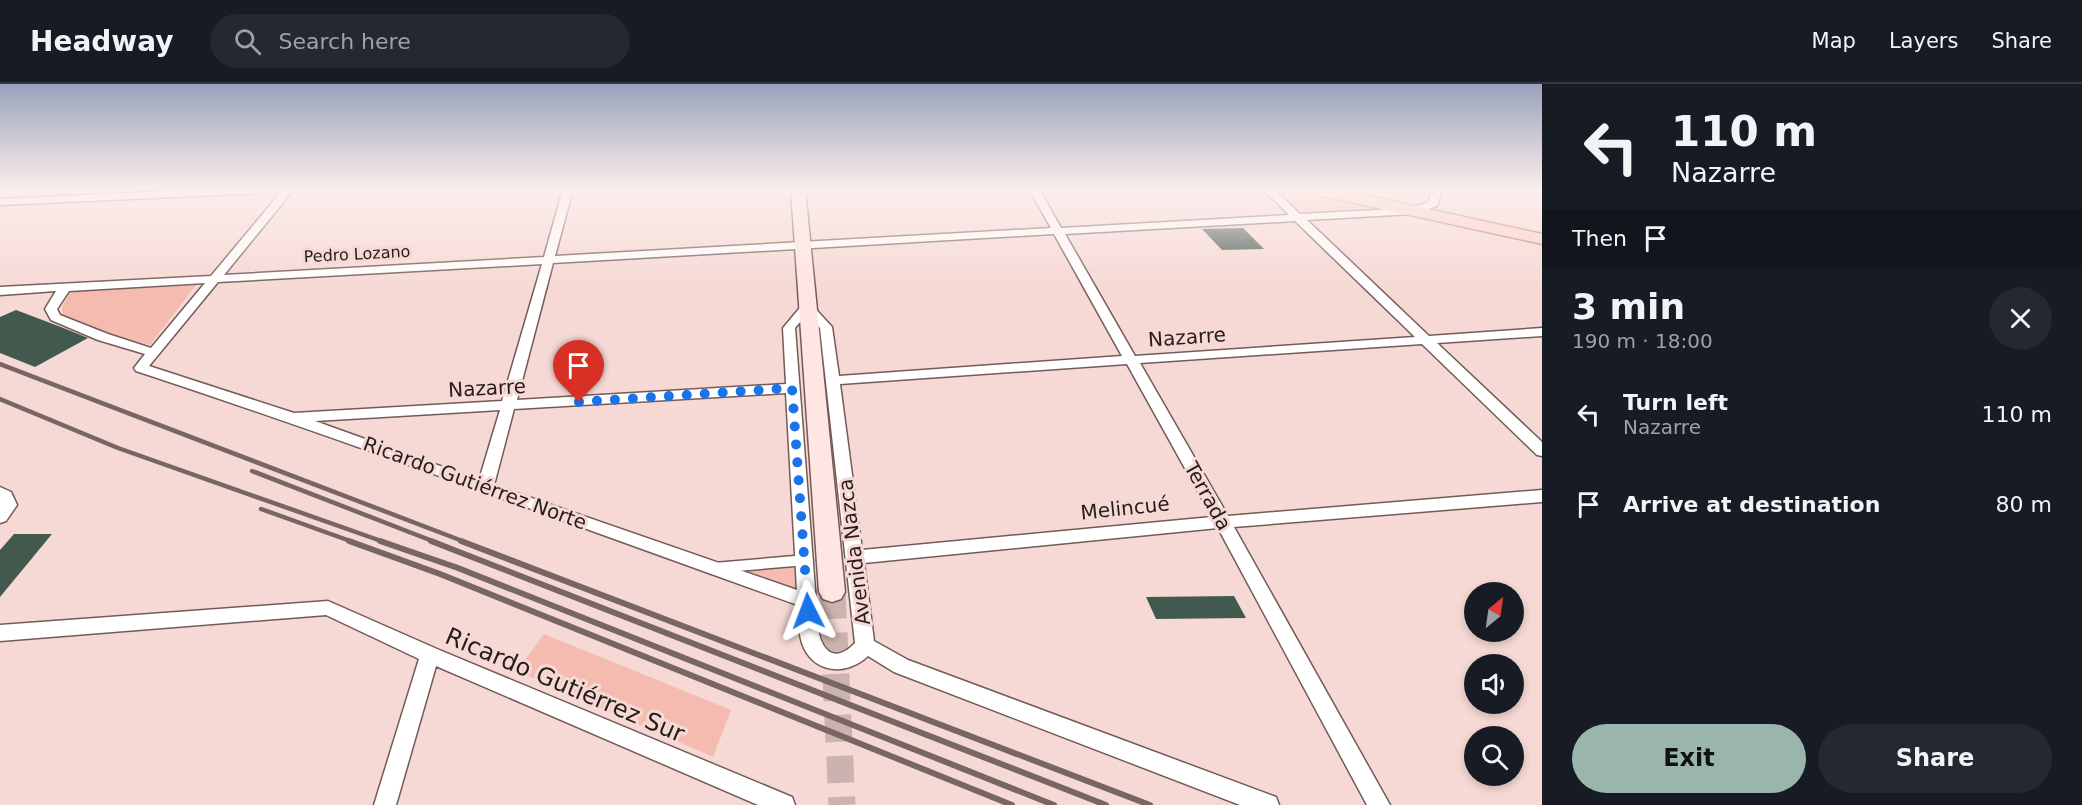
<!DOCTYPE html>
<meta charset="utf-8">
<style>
:root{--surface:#171b24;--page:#242831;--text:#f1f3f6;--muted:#9ea1a6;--line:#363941;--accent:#99b5ac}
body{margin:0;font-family:"DejaVu Sans",sans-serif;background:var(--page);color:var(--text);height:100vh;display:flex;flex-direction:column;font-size:22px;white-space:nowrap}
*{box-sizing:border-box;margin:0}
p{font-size:20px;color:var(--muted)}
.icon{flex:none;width:33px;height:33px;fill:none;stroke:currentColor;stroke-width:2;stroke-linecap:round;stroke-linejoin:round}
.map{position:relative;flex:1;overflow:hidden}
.drawer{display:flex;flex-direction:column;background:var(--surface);width:540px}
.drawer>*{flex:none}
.guide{background:#171b24;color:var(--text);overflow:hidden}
.needle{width:39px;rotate:29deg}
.fabs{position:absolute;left:1464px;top:498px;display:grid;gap:12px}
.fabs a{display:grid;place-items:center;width:60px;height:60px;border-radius:50%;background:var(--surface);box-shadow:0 3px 9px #0003;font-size:30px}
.pin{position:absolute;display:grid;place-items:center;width:51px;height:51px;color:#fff;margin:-62px -26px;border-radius:50% 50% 50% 0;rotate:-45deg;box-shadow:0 0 6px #0007}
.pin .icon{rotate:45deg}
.me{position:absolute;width:66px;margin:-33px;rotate:357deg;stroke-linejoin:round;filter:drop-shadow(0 0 4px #0008)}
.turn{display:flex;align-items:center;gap:21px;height:126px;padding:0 30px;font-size:27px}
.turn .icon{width:78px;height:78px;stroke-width:2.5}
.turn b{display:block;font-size:42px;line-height:51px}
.then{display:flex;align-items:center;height:57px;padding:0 30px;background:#0003;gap:12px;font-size:22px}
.round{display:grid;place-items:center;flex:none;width:63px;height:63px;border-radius:32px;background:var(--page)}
.headline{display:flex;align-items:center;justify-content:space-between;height:102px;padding:0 30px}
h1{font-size:36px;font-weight:800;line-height:45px}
.action{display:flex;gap:12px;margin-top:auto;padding:12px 30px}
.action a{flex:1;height:69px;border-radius:36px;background:var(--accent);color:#111;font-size:24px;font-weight:800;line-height:69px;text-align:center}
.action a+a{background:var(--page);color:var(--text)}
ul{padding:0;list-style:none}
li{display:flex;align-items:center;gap:18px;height:90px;padding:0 30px}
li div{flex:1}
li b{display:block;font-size:22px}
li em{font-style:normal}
header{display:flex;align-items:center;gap:36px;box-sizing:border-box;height:84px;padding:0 30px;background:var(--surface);border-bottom:2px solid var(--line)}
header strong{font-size:28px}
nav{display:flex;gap:33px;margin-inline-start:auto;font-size:21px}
.search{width:420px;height:54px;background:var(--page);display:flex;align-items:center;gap:15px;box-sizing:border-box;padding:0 21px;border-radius:33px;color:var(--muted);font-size:22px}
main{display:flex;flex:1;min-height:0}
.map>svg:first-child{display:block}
.green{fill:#f5bbb0}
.building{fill:#42594e}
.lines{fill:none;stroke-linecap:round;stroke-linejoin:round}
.secondary-tunnel{stroke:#ccb3af;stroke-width:27;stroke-dasharray:27 14;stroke-linecap:butt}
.pedestrian-casing{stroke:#735b57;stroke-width:3}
.minor-casing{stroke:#735b57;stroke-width:3}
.secondary-casing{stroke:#735b57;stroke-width:3}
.primary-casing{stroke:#b27a70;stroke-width:3}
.pedestrian{fill:#fff;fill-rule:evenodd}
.minor{fill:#fff;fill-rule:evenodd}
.secondary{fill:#ffe6e2;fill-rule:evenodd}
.primary{fill:#fecdc5;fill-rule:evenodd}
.rail-far1{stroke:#776663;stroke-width:4.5}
.rail{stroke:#776663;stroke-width:6}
.route{stroke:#1a73e8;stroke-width:10;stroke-dasharray:0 18}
.labels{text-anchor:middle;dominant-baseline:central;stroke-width:6;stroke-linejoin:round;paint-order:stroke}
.far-street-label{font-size:16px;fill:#261c1a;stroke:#f6d9d4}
.street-label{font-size:20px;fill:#261c1a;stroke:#f6d9d4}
.near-street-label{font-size:24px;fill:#261c1a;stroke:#f6d9d4}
</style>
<header>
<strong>Headway</strong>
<div class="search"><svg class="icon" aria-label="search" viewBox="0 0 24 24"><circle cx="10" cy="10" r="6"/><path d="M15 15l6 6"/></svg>Search here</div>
<nav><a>Map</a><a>Layers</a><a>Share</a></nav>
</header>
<main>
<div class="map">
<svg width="1542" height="721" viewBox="0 0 1542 721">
<rect width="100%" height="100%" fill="#f6d9d4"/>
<path class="green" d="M 1276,105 L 1294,105 L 1364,123 L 1309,127 L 1296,124 Z
M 196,201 L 150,261 L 104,249 L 63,231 L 62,223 L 70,208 Z
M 804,477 L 806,516 L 718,485 Z
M 544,550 L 731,626 L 713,673 L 517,587 Z"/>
<path class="building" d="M 1243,144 L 1264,165 L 1222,166 L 1202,145 Z
M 16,226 L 61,243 L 88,254 L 35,283 L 0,269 L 0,233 Z
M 14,450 L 52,450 L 0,513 L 0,466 Z
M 1234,512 L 1246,534 L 1156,535 L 1146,513 Z"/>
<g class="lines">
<path class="secondary-tunnel" d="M 832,508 L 842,721"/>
<g class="pedestrian-casing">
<path id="pedestrian" d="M 806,471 L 811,472 L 813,476 L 811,480 L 806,481 L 714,489 L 709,488 L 707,484 L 709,480 L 714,479 Z"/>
</g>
<g class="minor-casing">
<path id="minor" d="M 214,105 L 294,105 L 224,191 L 544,173 L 563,105 L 573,105 L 555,172 L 1051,144 L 1029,105 L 1039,105 L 1061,144 L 1289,131 L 1263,105 L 1274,105 L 1300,130 L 1412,124 L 1428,118 L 1432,105 L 1442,105 L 1437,122 L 1413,130 L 1307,136 L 1429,252 L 1542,244 L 1542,252 L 1437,259 L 1542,358 L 1542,372 L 1537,371 L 1422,260 L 1140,279 L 1228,432 L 1542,406 L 1542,418 L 1234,443 L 1390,721 L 1367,721 L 1218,444 L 864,479 L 874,557 L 908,576 L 1276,713 L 1279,721 L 1240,721 L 894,588 L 868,572 C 846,593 812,589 802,559 C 798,547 799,534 798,521 C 578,443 358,360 136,287 L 134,284 L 145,270 L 98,256 L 51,236 L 45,225 L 56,207 L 0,211 L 0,203 L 211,192 L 281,108 L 0,121 L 0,115 ZM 1295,137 L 1415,253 L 1135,272 L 1065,150 ZM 1054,150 L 1122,272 L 839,292 L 832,243 L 811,220 L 803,220 L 783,244 L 786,300 L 517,316 L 553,179 ZM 542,180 L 502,317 L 294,329 L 149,282 L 218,198 ZM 205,199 L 151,264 L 108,250 L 60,231 L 57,225 L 69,207 ZM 807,230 L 820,244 L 855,559 C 836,579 822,569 818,545 L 795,244 ZM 1127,280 L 1212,433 L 862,466 L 840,300 ZM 786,309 L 797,506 L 494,401 L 514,325 ZM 500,326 L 479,396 L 315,337 Z
M 0,403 L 11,408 L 17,421 L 6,437 L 0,439 Z
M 328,517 L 437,565 L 792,713 L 795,721 L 758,721 L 436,582 L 396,721 L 374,721 L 419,575 L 326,531 L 0,557 L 0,541 Z"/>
</g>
<g class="secondary-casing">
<path id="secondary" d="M 791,105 L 805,105 L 845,508 L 841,515 L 832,518 L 823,515 L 819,508 Z"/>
</g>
<g class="primary-casing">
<path id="primary" d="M 1306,105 L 1337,105 L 1542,150 L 1542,160 L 1314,110 Z"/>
</g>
<use href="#pedestrian" class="pedestrian"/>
<use href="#minor" class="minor"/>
<use href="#secondary" class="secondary"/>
<use href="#primary" class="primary"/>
<path class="rail-far1" d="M 0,280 L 465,458
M 0,315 L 118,364 L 384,458
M 252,387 L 435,458
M 261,425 L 353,458"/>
<path class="rail" d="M 349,457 L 440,490 L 1012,721
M 380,457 L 458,484 L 1054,721
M 431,457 L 1106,721
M 461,457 L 1150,721"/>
</g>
<linearGradient id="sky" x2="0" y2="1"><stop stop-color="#9aa2bc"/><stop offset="0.51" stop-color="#fbeeec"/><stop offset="1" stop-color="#fbeeec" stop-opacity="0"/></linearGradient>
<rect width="1542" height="206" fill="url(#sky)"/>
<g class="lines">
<path class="route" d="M 579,318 L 792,304 L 808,527"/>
</g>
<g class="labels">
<g class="far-street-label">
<text transform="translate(357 170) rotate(-3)">Pedro Lozano</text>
</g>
<g class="street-label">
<text transform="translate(1187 253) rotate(-4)">Nazarre</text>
<text transform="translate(487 304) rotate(-3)">Nazarre</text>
<text transform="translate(475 399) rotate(20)">Ricardo Gutiérrez Norte</text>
<text transform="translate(1208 412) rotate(61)">Terrada</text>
<text transform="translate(1125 424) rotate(-6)">Melincué</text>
<text transform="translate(854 468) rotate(-97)">Avenida Nazca</text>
</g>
<g class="near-street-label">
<text transform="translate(565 601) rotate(23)">Ricardo Gutiérrez Sur</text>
</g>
</g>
</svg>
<div class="fabs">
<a><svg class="needle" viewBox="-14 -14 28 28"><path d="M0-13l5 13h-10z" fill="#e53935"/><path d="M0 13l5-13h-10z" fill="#9ea1a6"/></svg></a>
<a><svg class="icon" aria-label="sound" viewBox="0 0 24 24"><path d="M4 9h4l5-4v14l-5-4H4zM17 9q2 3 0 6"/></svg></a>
<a><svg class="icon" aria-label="search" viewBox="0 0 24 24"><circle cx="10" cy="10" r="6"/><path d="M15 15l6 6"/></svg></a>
</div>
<div class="pin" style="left:579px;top:318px;background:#d93025"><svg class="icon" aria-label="arrive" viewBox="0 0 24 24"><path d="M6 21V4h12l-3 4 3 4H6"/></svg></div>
<svg class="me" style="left:808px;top:527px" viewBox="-20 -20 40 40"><path d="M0-17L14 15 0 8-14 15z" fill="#1a73e8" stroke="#fff" stroke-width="4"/></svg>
</div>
<section class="drawer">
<div class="guide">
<div class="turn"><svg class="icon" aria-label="left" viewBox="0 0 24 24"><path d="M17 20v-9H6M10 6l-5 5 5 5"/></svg><div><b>110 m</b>Nazarre</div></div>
<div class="then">Then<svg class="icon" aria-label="arrive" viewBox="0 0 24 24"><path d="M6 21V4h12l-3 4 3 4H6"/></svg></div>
</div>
<div class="headline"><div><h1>3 min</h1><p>190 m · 18:00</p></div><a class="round"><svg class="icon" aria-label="close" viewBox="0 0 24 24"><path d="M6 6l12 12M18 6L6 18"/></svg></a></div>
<ul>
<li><svg class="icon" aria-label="left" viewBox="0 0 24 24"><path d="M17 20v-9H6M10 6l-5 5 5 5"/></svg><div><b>Turn left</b><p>Nazarre</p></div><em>110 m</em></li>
<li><svg class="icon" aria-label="arrive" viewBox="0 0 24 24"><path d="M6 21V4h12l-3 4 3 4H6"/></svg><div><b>Arrive at destination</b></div><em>80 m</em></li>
</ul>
<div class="action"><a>Exit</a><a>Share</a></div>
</section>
</main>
